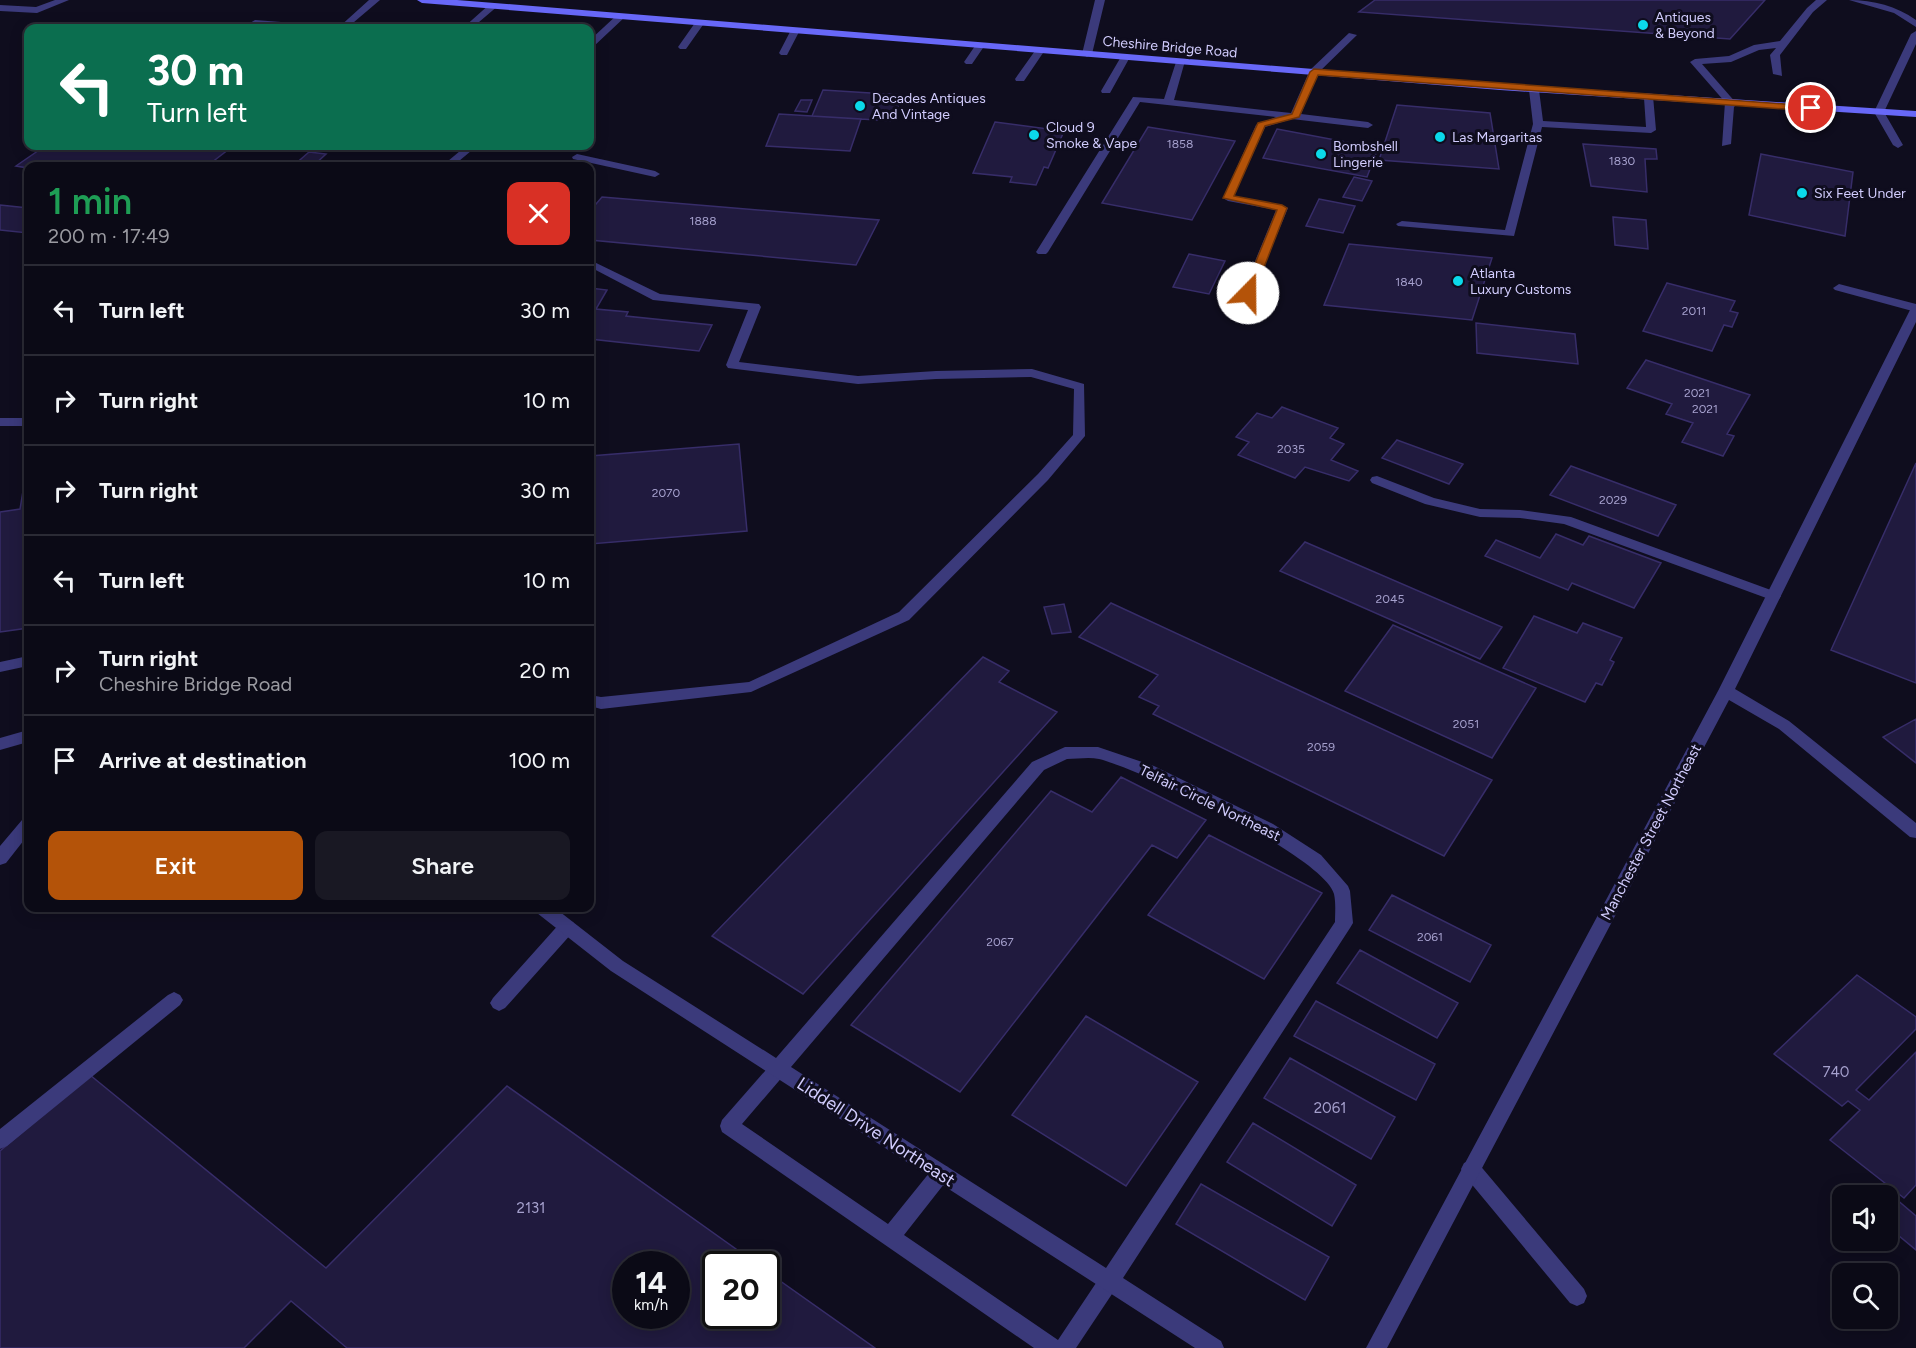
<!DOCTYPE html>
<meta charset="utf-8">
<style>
:root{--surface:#0b0a16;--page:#191823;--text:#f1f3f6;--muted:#9a9aa1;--line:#2b2b35;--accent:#b45309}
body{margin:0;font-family:Figtree,sans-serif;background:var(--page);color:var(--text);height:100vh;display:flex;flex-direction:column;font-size:22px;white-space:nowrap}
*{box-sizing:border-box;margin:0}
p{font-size:20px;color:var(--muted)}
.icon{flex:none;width:33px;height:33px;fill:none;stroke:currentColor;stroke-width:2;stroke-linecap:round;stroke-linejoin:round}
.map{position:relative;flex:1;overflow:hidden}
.details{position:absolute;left:24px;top:162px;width:570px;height:750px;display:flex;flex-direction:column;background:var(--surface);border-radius:12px;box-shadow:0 3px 15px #0003,0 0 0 2px var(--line)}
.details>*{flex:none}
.top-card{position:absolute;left:24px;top:24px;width:570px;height:126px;border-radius:12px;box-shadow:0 3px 15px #0003,0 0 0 2px var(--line);background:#0b6e4f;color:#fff;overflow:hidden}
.controls{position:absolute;left:1832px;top:1185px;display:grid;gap:12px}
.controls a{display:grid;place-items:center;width:66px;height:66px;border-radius:12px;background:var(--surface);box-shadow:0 3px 15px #0003,0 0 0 2px var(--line);font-size:30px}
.speed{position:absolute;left:612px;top:1251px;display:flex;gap:12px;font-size:30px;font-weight:700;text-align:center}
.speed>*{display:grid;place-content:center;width:78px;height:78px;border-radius:50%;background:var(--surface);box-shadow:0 3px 15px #0003,0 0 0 2px var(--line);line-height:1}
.speed small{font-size:15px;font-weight:400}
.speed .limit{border:3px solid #111;border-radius:9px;background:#fff;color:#111}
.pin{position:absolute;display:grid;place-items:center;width:51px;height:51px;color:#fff;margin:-26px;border:3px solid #fff;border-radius:50%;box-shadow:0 2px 6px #0007}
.me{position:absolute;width:66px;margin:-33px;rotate:22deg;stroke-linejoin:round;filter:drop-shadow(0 0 4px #0008)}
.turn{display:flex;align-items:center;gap:21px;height:126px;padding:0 24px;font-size:27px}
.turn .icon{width:78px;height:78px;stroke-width:2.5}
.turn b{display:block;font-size:42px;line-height:51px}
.round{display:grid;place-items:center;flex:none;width:63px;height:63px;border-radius:12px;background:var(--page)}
.summary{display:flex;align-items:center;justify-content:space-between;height:102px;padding:0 24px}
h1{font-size:36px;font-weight:600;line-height:45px;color:#1e9e55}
.primary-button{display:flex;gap:12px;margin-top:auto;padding:12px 24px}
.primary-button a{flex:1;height:69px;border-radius:12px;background:var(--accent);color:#fff;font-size:24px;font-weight:600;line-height:69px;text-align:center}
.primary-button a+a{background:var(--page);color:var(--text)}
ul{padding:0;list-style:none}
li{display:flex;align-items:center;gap:18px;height:90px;padding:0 24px;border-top:2px solid var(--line)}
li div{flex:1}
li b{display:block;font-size:22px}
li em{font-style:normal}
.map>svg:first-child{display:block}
.building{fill:#201a3e;stroke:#372d69;stroke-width:1.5;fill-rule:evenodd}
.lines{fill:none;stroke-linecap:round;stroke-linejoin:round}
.service{fill:#3b3a7b;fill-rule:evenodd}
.minor{fill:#3b3a7b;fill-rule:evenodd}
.secondary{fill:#6868f8;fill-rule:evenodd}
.route{fill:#b45309;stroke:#753606;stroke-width:1.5}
.poi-dot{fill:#0bd9ea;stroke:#0f0d1e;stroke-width:2}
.labels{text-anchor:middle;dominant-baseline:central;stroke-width:6;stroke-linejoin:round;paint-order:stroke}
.number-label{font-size:12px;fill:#a5a0cd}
.far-poi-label{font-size:14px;fill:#d1ccfd;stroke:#0f0d1e;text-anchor:start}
.far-street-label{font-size:14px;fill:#d1ccfd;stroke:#0f0d1e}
.street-label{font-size:15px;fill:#d1ccfd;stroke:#0f0d1e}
.near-number-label{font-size:15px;fill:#a5a0cd}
.near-street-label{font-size:18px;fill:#d1ccfd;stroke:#0f0d1e}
</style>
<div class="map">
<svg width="1916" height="1348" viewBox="0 0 1916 1348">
<rect width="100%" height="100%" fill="#0f0d1e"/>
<path class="building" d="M 1375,0 L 1765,0 L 1730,39 L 1359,12 Z
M 823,90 L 902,95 L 893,121 L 812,116 Z
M 801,100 L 812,100 L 807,112 L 795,111 Z
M 1397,105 L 1490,113 L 1499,169 L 1379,160 Z
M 779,114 L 812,116 L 861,119 L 850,151 L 766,146 Z
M 995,122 L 1064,131 L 1048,168 L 1044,167 L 1036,185 L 1010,182 L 1012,177 L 973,173 Z
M 1148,127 L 1235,141 L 1192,220 L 1102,203 Z
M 1277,129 L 1378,148 L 1367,177 L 1263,158 Z
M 1583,144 L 1656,149 L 1657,159 L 1645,159 L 1647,192 L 1591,186 Z
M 45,146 L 233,146 L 207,166 L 28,166 L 28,168 L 16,166 Z
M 309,152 L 326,154 L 313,166 L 293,166 Z
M 1761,154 L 1853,172 L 1845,236 L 1749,215 Z
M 1354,177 L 1372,181 L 1362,201 L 1343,197 Z
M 602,197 L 879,220 L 856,265 L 590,240 L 590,211 Z
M 1319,199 L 1355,206 L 1343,233 L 1306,226 Z
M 0,205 L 28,208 L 28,233 L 0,230 Z
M 1613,217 L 1646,220 L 1648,249 L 1615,245 Z
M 1349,244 L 1492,258 L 1472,320 L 1324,305 Z
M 1189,254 L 1225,261 L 1209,294 L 1173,287 Z
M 1667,283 L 1735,301 L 1730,311 L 1738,313 L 1732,327 L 1724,325 L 1712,351 L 1643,331 Z
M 590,288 L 607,290 L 596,309 L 628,312 L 626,316 L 712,325 L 699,351 L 590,339 Z
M 1476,323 L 1575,334 L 1578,364 L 1477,353 Z
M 1646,360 L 1750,395 L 1727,434 L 1734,436 L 1723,456 L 1682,442 L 1693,423 L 1666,414 L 1672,404 L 1627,388 Z
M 1282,407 L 1338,428 L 1330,438 L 1344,444 L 1331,460 L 1358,471 L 1349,481 L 1305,467 L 1295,478 L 1238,455 L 1249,442 L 1236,437 L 1257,413 L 1272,418 Z
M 1397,440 L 1463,464 L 1449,484 L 1382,458 Z
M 739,444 L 747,531 L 590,544 L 590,456 Z
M 1916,463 L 1916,683 L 1831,650 Z
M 1571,466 L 1676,505 L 1658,536 L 1550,495 Z
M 23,491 L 28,491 L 28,628 L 0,632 L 0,512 L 20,509 Z
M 1556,534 L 1583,545 L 1589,536 L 1661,563 L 1634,608 L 1572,583 L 1568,590 L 1485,556 L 1496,540 L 1540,558 Z
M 1305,542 L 1502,627 L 1480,659 L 1280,571 Z
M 1111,603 L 1492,780 L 1444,856 L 1153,714 L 1159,706 L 1139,697 L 1158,675 L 1079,637 Z
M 1064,604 L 1071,632 L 1052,634 L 1044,607 Z
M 1534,616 L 1577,633 L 1583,623 L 1622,638 L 1610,660 L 1614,662 L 1602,685 L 1596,683 L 1585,702 L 1503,668 Z
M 1393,625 L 1536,688 L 1492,758 L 1345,691 Z
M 983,657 L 1009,671 L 999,682 L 1057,712 L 803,994 L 712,936 Z
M 1916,719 L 1916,763 L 1883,737 Z
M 1121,777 L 1206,820 L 1177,858 L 1152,845 L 960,1092 L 851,1025 L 1051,791 L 1092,812 Z
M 1209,835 L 1322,893 L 1264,979 L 1148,915 Z
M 1392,895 L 1491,945 L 1470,982 L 1369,930 Z
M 1360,950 L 1458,1003 L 1437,1038 L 1337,983 Z
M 1857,975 L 1916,1017 L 1916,1029 L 1856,1090 L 1869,1100 L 1916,1052 L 1916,1185 L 1904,1198 L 1830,1140 L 1860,1110 L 1848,1101 L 1842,1106 L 1774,1054 Z
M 1316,1001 L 1435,1064 L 1416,1100 L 1294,1036 Z
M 1086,1016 L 1198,1082 L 1126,1186 L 1012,1115 Z
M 1290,1058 L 1395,1117 L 1371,1159 L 1264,1098 Z
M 90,1075 L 326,1268 L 507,1086 L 757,1264 L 716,1264 L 716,1316 L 766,1316 L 766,1271 L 875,1348 L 347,1348 L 291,1301 L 244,1348 L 0,1348 L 0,1151 ZM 626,1264 L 676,1264 L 676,1316 L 626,1316 Z
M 1253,1123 L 1356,1185 L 1332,1226 L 1227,1162 Z
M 1201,1184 L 1329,1257 L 1305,1300 L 1176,1224 Z
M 1882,1187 L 1916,1216 L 1916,1250 L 1887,1226 L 1887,1196 L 1873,1196 Z"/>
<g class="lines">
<path class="service" d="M 55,0 L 69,0 L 37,13 L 0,11 L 0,5 L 36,7 Z
M 369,0 L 380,0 L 347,28 L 338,28 Z
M 1095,0 L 1105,0 L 1092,54 L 1087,57 L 1082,54 Z
M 1816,0 L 1827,0 L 1813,12 L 1780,55 L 1782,76 L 1773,74 L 1770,55 L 1776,48 L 1759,50 L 1731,62 L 1702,64 L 1737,104 L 1734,107 L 1731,144 L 1722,146 L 1725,102 L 1690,62 L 1695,59 L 1729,56 L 1754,45 L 1780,41 L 1807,8 Z
M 1849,0 C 1874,0 1896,6 1916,20 L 1916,27 L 1894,13 Z
M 491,3 L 499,5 L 472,28 L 463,28 Z
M 255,20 L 320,25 L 325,28 L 289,28 L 252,25 L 250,23 Z
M 697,20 L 705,22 L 686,49 L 680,49 L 678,47 Z
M 792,28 L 800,30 L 787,55 L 781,55 L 779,53 Z
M 1916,31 L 1916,44 L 1884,112 L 1903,145 L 1898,148 L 1893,145 L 1874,112 L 1911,34 Z
M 1349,33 L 1357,35 L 1318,73 L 1301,114 L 1368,122 L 1373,125 L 1368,128 L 1292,119 L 1265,127 L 1234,196 L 1282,205 L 1288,208 L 1252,295 L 1248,297 L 1242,293 L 1276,210 L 1228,201 L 1223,198 L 1256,125 L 1276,117 L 1140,102 L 1048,252 L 1046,254 L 1038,254 L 1036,252 L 1133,97 L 1164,99 L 1177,59 L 1185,61 L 1174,100 L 1291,113 L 1310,70 Z
M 977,43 L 985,45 L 972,64 L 966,64 L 964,62 Z
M 1037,48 L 1045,50 L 1024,81 L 1016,81 L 1015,79 Z
M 1122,55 L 1130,57 L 1110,93 L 1102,93 L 1101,91 Z
M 1534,87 L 1539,90 L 1543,121 L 1646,127 L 1644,98 L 1653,96 L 1656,130 L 1651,133 L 1542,127 L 1514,236 L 1398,226 L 1396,224 L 1402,221 L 1505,230 L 1533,124 L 1529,90 Z
M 590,144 L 592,147 L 587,150 L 576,146 Z
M 577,154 L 655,171 L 660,174 L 655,177 L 573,159 L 572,157 Z
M 590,260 L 660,294 L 759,304 L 761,307 L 739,362 L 858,376 L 936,371 L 1032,369 L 1084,384 L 1085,436 L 1048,480 L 909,620 L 751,692 L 601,709 L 590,706 L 590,695 L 601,697 L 749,682 L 899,612 L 1038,474 L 1073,435 L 1074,389 L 1031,377 L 936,379 L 858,384 L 728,368 L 726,365 L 748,310 L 653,300 L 590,267 Z
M 1839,284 L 1916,304 L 1916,312 L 1835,290 L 1833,288 Z
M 1377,476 L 1434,498 L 1480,509 L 1520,510 L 1571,517 L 1779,593 L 1781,596 L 1779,599 L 1769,599 L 1564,524 L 1520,518 L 1480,517 L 1425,504 L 1372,483 L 1370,480 L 1372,477 Z
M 28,656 L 28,666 L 0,672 L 0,662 Z
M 28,730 L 28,742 L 0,750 L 0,738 Z
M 28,818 L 28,835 L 6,863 L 0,865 L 0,846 L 22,820 Z
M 567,920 L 573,922 L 576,927 L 573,932 L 505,1008 L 499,1011 L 493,1008 L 490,1003 L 493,998 L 561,922 Z
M 174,992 L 180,995 L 183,1000 L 180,1005 L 7,1146 L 0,1149 L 0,1129 L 168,995 Z
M 778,1061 L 784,1063 L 787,1069 L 784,1075 L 742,1124 L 888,1224 L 934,1167 L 941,1164 L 948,1167 L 951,1173 L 948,1179 L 904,1235 L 1058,1340 L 1102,1274 L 1109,1271 L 1116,1274 L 1119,1281 L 1116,1288 L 1076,1348 L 1034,1348 L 722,1132 L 720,1126 L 722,1120 L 772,1063 Z
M 1471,1160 L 1478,1163 L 1584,1289 L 1587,1296 L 1584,1303 L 1577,1306 L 1570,1303 L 1464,1175 L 1461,1169 L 1464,1163 Z"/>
<path class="minor" d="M 618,14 L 626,16 L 593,47 L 590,48 L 590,40 Z
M 466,146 L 477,146 L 453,166 L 442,166 Z
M 1916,306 L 1916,322 L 1735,689 L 1789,721 L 1916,823 L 1916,838 L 1910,837 L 1779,729 L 1729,700 L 1387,1348 L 1366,1348 L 1718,691 L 1910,310 Z
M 0,418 L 28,418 L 28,426 L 0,426 Z
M 1065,747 L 1098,747 L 1154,766 L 1273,824 L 1321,855 L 1348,886 L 1350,891 L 1353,923 L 1350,928 L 1123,1278 L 1221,1341 L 1224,1348 L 1195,1348 L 611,971 L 537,913 L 535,908 L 555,908 L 623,961 L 776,1058 L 1032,762 ZM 1067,759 C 1077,759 1089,757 1099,759 C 1140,769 1323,856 1334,894 C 1336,903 1335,914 1335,922 L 1106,1268 L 791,1067 L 1044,770 Z"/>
<path class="secondary" d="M 417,0 L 457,0 L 1500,84 L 1916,111 L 1916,117 L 1500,90 L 422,3 Z"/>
</g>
<path class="route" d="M 1314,69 L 1811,106 L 1816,108 L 1811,111 L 1318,75 L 1299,117 L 1265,126 L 1234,196 L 1282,205 L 1287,208 L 1254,293 L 1248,296 L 1245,295 L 1243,293 L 1277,210 L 1223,198 L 1258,123 L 1292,114 L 1310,72 Z"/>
<g class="poi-dot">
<circle cx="1643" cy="25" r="6"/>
<circle cx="860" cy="106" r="6"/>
<circle cx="1034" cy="135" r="6"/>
<circle cx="1440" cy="137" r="6"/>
<circle cx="1321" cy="154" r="6"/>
<circle cx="1802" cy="193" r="6"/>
<circle cx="1458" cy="281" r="6"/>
</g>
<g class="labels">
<g class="number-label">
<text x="1180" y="144">1858</text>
<text x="1622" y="161">1830</text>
<text x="703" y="221">1888</text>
<text x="1409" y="282">1840</text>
<text x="1694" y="311">2011</text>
<text x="1697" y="393">2021</text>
<text x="1705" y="409">2021</text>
<text x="1291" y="449">2035</text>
<text x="666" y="493">2070</text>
<text x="1613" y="500">2029</text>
<text x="1390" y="599">2045</text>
<text x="1466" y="724">2051</text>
<text x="1321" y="747">2059</text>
<text x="1430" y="937">2061</text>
<text x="1000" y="942">2067</text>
</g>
<g class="far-poi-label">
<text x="1655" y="17">Antiques<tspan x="1655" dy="16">&amp; Beyond</tspan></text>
<text x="872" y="98">Decades Antiques<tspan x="872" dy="16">And Vintage</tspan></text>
<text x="1046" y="127">Cloud 9<tspan x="1046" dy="16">Smoke &amp; Vape</tspan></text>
<text x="1452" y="137">Las Margaritas</text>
<text x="1333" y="146">Bombshell<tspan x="1333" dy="16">Lingerie</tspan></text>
<text x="1814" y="193">Six Feet Under</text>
<text x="1470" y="273">Atlanta<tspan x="1470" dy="16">Luxury Customs</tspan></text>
</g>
<g class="far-street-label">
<text transform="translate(1170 47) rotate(5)">Cheshire Bridge Road</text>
</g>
<g class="street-label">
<text transform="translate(1210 803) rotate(26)">Telfair Circle Northeast</text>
<text transform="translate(1651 832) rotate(-62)">Manchester Street Northeast</text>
</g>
<g class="near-number-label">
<text x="1836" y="1072">740</text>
<text x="1330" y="1108">2061</text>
<text x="531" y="1208">2131</text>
</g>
<g class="near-street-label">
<text transform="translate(876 1132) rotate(33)">Liddell Drive Northeast</text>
</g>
</g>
</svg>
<div class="controls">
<a><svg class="icon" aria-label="sound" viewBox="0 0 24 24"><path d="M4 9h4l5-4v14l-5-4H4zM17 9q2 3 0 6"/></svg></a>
<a><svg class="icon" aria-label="search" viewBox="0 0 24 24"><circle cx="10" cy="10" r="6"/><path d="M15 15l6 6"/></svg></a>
</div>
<div class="speed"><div>14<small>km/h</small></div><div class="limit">20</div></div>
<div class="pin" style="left:1811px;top:108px;background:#d93025"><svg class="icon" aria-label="arrive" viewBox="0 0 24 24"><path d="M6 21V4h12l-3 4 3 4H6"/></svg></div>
<svg class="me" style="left:1248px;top:293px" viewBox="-20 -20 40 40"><circle r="19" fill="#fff"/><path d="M0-13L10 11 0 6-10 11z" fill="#b45309"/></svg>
<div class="top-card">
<div class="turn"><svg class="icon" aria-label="left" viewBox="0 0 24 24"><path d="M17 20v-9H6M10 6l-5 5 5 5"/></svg><div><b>30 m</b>Turn left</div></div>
</div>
<section class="details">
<div class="summary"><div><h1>1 min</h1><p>200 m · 17:49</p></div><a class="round" style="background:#d93025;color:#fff"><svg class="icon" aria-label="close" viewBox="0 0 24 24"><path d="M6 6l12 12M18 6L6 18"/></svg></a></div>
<ul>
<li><svg class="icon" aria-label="left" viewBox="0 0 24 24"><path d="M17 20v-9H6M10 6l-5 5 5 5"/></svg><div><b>Turn left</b></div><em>30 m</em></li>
<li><svg class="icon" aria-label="right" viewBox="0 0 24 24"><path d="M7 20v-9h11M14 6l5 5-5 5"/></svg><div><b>Turn right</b></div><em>10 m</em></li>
<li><svg class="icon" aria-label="right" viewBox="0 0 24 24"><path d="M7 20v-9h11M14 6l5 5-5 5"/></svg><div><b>Turn right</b></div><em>30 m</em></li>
<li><svg class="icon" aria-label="left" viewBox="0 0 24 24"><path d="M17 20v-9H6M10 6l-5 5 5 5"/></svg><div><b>Turn left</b></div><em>10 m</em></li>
<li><svg class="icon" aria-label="right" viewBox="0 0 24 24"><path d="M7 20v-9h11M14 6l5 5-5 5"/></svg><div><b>Turn right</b><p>Cheshire Bridge Road</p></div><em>20 m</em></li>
<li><svg class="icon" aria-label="arrive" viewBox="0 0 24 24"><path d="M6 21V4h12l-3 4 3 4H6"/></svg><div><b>Arrive at destination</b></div><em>100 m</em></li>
</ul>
<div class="primary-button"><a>Exit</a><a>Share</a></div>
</section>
</div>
